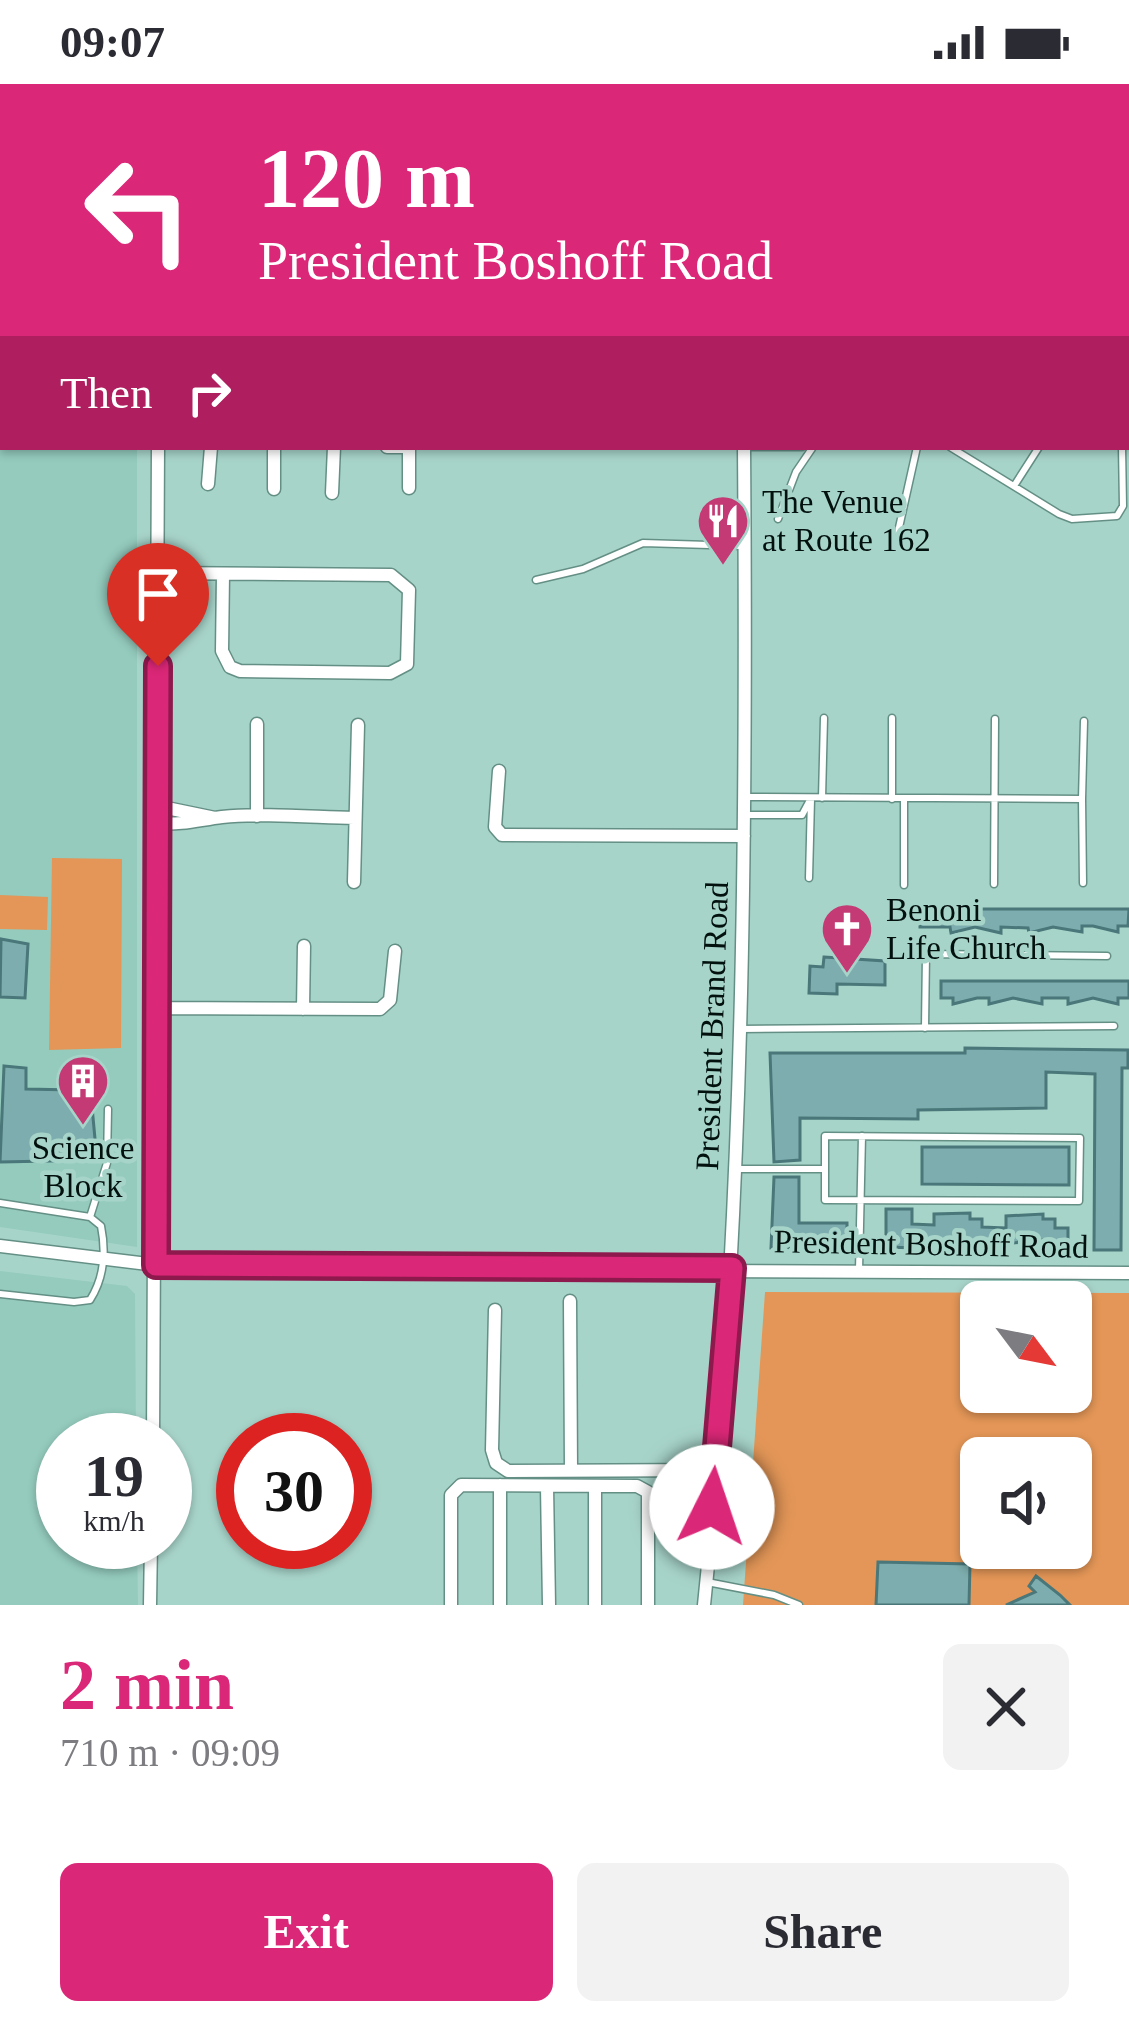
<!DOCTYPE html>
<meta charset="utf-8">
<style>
:root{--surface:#fff;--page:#f2f2f3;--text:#2b2b33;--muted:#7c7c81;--accent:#db2777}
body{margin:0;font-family:Georgia,serif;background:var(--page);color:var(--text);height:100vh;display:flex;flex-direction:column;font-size:45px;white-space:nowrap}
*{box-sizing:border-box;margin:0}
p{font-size:39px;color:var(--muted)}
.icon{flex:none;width:66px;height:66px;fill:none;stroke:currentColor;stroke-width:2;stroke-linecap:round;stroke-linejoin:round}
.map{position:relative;height:1521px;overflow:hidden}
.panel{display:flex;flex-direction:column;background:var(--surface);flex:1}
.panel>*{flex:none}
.guide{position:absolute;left:0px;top:0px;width:1131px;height:366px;box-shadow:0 3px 9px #0004;background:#db2777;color:#fff;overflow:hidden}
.needle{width:78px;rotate:122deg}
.controls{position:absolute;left:960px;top:1197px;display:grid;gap:24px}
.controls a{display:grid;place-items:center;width:132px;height:132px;border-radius:18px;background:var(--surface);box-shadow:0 3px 9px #0004;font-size:60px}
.speed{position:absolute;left:36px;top:1329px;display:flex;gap:24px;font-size:60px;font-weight:700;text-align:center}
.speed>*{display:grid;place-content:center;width:156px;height:156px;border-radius:50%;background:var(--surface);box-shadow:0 3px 9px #0004;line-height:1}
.speed small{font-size:30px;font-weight:400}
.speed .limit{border:18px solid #d22;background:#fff;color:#111}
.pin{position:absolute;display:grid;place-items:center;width:102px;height:102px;color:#fff;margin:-123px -51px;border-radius:50% 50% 50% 0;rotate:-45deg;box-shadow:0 0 12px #0007}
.pin .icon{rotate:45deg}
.me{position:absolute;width:132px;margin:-66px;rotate:4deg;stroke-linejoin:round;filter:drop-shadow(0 0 9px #0008)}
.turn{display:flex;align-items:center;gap:42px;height:252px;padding:0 60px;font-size:54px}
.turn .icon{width:156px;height:156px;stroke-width:2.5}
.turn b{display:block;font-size:84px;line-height:102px}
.then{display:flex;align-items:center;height:114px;padding:0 60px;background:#0003;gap:24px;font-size:45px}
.round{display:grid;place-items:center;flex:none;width:126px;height:126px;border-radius:18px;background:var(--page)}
.summary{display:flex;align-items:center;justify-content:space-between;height:204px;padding:0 60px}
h1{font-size:72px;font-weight:700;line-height:90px;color:var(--accent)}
.button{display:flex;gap:24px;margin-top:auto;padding:24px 60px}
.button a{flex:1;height:138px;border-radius:18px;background:var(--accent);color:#fff;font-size:48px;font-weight:700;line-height:138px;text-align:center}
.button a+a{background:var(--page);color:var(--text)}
.status{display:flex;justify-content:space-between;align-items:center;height:84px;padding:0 60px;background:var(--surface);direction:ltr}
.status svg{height:33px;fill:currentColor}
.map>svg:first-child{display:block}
.built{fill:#94cbbd}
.green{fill:#e39657;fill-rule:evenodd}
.building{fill:#7dadae;stroke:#4a7779;stroke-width:3}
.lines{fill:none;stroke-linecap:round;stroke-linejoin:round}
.lane-casing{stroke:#648f85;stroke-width:9}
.street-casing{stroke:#648f85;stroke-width:15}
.lane{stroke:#fff;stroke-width:6}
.street{stroke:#fff;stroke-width:12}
.route-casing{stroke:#8e194d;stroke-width:30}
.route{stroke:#db2777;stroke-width:21}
.labels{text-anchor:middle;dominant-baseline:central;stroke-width:9;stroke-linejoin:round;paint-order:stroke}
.poi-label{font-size:33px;fill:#02110e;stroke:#a7d4c9;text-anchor:start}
.street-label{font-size:33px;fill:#02110e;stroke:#a7d4c9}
</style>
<div class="status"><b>09:07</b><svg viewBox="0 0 49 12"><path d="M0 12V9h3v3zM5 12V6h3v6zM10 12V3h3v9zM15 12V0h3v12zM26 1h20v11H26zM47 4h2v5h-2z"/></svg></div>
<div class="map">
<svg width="1129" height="1521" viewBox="0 0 1129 1521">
<rect width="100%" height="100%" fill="#a7d4c9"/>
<path class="built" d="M 0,0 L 137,0 L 3,3 L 3,363 L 137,363 L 137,1163 L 0,1143 Z
M 0,1187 L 127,1202 L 135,1210 L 136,1356 L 63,1356 L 63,1458 L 137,1458 L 138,1521 L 0,1521 Z"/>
<path class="green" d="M 52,774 L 122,775 L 121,964 L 49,966 Z
M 0,811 L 48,813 L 47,846 L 0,845 Z
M 765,1208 L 1129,1209 L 1129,1521 L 743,1521 ZM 981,1218 L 1071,1218 L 1071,1308 L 981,1308 ZM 981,1374 L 1071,1374 L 1071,1464 L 981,1464 Z"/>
<path class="building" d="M 920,825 L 1129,825 L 1128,842 L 1118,842 L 1118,848 L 1093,842 L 1082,842 L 1082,848 L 1053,843 L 1029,849 L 1028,844 L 1001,843 L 1001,849 L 975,843 L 951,849 L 950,843 L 920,843 Z
M 1,855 L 28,860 L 25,914 L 0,913 Z
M 824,873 L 885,877 L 885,901 L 837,900 L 837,910 L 809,909 L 810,882 L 823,883 Z
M 941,897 L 1129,897 L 1129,914 L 1118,914 L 1118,920 L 1093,914 L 1068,920 L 1068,914 L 1042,914 L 1042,920 L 1013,914 L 989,920 L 989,914 L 977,914 L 953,920 L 953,914 L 941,914 Z
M 965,964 L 1128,966 L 1128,984 L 1122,984 L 1121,1166 L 1094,1166 L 1095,990 L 1046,988 L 1046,1024 L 918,1026 L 918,1035 L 800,1034 L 800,1076 L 774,1078 L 770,969 L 965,969 Z
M 4,982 L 26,984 L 26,1005 L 73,1006 L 73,1014 L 91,1012 L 97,1076 L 0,1078 Z
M 922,1063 L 1069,1063 L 1069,1101 L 922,1100 Z
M 774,1093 L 799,1093 L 799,1139 L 847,1139 L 847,1163 L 771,1164 Z
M 886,1125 L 912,1125 L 912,1140 L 934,1141 L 934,1130 L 970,1129 L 970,1135 L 982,1135 L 982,1143 L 1006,1144 L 1006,1132 L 1043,1130 L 1043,1135 L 1055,1135 L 1055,1144 L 1068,1144 L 1068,1163 L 1043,1163 L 1043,1156 L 971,1163 L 971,1157 L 947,1158 L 947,1165 L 886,1163 Z
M 878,1478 L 970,1480 L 969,1521 L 876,1521 Z
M 1036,1492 L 1060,1511 L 1070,1521 L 1006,1521 L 1035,1508 L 1029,1502 Z"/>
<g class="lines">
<g class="lane-casing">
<path id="lane" d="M 746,363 L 802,363
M 950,363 L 1059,430 L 1072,435 L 1117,432 L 1123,422 L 1122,363
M 1014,402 L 1039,363
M 778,435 L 796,388 L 813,363
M 898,448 L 917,363
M 536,496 L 583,485 L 643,459 L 742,462
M 745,713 L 1082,715 L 1084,637
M 822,714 L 824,634
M 892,715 L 892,634
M 904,715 L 904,801
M 1082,715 L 1083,799
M 746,731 L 802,731 L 809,718
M 809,794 L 811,715
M 994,800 L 995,635
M 925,944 L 926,870 L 1107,872
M 740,945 L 1114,942
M 825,1052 L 1080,1054 L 1079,1117 L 825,1116 Z
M 739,1085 L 825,1085
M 0,1119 L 90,1133 L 101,1142 C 106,1167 104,1194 90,1216 L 74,1218 L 0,1210
M 90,1133 L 107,1079 L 108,1025
M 859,1186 L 862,1052
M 707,1498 L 774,1511 L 799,1521"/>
</g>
<g class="street-casing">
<path id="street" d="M 745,0 L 745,3
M 159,3 L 159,0
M 274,363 L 274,405
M 387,363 L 409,363
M 208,400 L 211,363
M 409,404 L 409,363
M 332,409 L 334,363
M 158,489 L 391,491 L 409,506 L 407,580 L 390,589 L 240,587 L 230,583 L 222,567 L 223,490
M 499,687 L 495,743 L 502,751 L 744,752
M 157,722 L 215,734
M 257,732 L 257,640
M 157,739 C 183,741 198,736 222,733 C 265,729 310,733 354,734
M 354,798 L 358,641
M 157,924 L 380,925 L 390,916 L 395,867
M 303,925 L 304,862
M 0,1162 L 156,1181 L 250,1185 L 1129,1189
M 570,1217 L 571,1386
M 495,1226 L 492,1366 L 496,1379 L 508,1387 L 715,1386
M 153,1356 L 158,363
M 500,1401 L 500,1521
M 547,1402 L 549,1521
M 595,1402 L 595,1521
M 150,1521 L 151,1458
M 451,1521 L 451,1411 L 461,1401 L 637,1402 L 648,1408 L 648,1521
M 704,1521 C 744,1137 747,749 744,363"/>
</g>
<use href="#lane" class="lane"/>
<use href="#street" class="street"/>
</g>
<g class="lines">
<g class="route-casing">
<path id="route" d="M 158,582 L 156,1181 L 732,1184 L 712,1423"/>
</g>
<use href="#route" class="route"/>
</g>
<defs>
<g id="restaurant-pin" transform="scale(2.7)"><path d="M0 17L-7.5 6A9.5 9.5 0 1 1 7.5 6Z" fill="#c33a75" stroke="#a7d4c9"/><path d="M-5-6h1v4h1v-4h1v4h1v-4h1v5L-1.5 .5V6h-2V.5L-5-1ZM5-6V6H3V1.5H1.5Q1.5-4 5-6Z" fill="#fff"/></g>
<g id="church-pin" transform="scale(2.7)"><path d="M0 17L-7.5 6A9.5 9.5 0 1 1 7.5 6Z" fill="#c33a75" stroke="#a7d4c9"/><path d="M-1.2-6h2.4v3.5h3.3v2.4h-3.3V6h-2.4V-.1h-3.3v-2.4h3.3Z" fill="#fff"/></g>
<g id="building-pin" transform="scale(2.7)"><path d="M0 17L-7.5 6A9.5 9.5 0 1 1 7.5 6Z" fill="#c33a75" stroke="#a7d4c9"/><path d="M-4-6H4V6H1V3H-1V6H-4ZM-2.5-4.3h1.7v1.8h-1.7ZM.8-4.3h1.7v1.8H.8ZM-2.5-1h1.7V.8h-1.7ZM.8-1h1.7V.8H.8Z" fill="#fff"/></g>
</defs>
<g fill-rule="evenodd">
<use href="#restaurant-pin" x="723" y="437"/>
<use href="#church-pin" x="847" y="845"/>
<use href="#building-pin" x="83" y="997"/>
</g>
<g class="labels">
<g class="poi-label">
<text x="762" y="418">The Venue<tspan x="762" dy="38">at Route 162</tspan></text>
<text x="886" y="826">Benoni<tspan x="886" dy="38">Life Church</tspan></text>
<text x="83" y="1064" text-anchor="middle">Science<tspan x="83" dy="38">Block</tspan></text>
</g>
<g class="street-label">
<text transform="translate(712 942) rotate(-88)">President Brand Road</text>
<text transform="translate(931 1160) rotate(1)">President Boshoff Road</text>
</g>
</g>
</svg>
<div class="controls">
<a><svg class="needle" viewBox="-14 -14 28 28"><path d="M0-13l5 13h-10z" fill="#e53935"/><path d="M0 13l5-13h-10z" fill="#7c7c81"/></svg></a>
<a><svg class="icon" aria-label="sound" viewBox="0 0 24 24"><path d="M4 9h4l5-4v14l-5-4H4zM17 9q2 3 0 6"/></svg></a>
</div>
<div class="speed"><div>19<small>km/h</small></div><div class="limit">30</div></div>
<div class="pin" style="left:158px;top:582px;background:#d93025"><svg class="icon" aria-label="arrive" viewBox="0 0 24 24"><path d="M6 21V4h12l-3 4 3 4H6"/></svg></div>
<svg class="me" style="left:712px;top:1423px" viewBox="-20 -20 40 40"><circle r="19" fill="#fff"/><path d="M0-13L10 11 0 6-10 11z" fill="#db2777"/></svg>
<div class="guide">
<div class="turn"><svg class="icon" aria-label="left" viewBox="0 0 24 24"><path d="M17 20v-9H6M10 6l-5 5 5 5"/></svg><div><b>120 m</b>President Boshoff Road</div></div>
<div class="then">Then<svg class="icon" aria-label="right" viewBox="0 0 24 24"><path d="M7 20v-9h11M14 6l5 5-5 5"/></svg></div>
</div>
</div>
<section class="panel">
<div class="summary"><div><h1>2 min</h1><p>710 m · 09:09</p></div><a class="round"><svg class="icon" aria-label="close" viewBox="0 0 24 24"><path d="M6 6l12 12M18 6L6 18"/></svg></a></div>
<div class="button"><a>Exit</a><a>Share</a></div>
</section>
